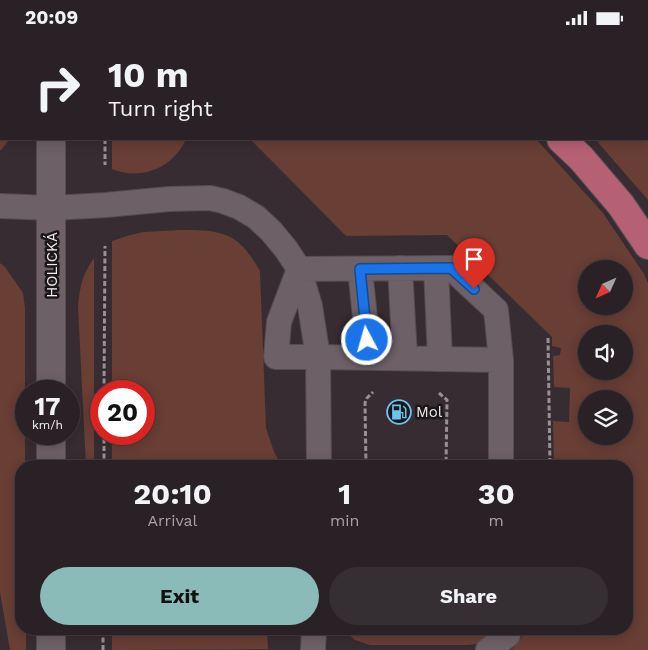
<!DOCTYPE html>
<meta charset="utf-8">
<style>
:root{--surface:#292125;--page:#352e32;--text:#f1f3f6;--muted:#a5a3a7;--line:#453e42;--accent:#8bbbb9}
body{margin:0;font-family:"Work Sans",sans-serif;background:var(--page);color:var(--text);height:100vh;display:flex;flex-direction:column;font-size:19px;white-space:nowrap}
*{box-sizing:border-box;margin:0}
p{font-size:16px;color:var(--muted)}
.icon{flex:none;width:28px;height:28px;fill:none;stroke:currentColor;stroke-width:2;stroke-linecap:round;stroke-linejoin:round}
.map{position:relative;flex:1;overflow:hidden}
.details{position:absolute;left:15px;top:425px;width:618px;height:175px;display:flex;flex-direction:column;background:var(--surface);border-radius:20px;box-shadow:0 2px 12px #0003,0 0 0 1px var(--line)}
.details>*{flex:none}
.top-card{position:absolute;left:0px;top:0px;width:649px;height:105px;box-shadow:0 2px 12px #0003,0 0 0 1px var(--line);background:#292125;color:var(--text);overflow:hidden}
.needle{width:32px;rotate:225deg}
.tools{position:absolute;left:578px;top:225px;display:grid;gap:10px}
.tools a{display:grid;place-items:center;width:55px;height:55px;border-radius:50%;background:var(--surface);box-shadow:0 2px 12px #0003,0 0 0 1px var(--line);font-size:25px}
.speed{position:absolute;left:15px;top:345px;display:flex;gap:10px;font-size:25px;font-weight:700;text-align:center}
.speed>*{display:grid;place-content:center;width:65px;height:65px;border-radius:50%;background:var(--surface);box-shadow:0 2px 12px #0003,0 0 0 1px var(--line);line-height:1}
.speed small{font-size:12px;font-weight:400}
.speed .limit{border:8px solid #d22;background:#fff;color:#111}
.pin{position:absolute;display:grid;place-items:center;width:42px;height:42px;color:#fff;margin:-51px -21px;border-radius:50% 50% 50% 0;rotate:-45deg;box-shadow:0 0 5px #0007}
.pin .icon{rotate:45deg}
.me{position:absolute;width:55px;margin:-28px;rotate:354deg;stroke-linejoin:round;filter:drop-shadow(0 0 4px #0008)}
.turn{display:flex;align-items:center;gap:18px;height:105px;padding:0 25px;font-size:22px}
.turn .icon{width:65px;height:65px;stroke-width:2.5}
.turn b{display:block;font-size:35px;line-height:42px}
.eta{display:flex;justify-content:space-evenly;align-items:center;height:85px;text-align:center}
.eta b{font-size:30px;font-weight:700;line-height:35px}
.action{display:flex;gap:10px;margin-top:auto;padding:10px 25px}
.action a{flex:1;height:58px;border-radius:30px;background:var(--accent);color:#111;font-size:20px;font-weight:700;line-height:58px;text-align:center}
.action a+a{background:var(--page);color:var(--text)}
.status{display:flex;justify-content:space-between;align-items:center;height:35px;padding:0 25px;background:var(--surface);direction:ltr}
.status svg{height:14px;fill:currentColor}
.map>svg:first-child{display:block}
.green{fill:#683e35;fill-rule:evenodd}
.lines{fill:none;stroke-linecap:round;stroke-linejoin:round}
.service-casing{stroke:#554c50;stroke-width:26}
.tertiary-casing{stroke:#554c50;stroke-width:30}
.primary-casing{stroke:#554c50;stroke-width:30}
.path{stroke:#998f94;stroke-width:3;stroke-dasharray:5 2.5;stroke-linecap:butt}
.service{stroke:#6d6066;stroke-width:24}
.tertiary{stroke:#6d6066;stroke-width:28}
.primary{stroke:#b66074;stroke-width:28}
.route-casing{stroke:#114b97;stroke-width:12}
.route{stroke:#1a73e8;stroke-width:9}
.labels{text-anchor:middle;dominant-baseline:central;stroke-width:5;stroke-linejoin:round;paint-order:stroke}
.street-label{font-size:15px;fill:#f2eaee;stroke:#1b1618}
.poi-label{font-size:15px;fill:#f2eaee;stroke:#1b1618;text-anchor:start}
</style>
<div class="status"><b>20:09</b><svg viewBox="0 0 49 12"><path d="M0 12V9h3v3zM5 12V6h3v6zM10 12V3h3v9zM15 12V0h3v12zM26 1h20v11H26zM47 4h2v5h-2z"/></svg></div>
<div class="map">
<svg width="648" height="615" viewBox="0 0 648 615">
<rect width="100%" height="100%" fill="#372c31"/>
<path class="green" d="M 0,0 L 25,0 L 25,1 L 1,1 L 1,104 L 10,104 L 0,116 Z
M 231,0 L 379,0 L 381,1 L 231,1 Z
M 648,28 L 648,165 L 595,104 L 648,104 Z
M 112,104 L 186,104 C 173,133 142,146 112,134 Z
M 250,104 L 536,104 L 603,178 L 644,239 L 648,248 L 648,615 L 511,615 C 518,609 523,602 525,594 L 626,594 L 626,431 L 554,431 L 553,386 L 569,387 L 570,353 L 554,352 L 553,321 L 560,320 L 561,313 L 552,311 L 552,302 L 447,200 L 346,201 ZM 586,234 L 624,234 L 624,271 L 586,271 ZM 586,299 L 624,299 L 624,336 L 586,336 ZM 586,364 L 624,364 L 624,401 L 586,401 Z
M 180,195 C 223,195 238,197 260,236 L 266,393 L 274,417 L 282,431 L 112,431 L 112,399 L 144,399 L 144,356 L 112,356 L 112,206 L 127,201 L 143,197 Z
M 94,223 L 94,431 L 86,431 L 78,272 C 80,251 82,240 94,223 Z
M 0,228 L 5,232 L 23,258 L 25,273 L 25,431 L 21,431 L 21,594 L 26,594 L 26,615 L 10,615 L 0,557 Z
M 112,594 L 267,594 L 268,614 L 297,614 L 112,615 Z
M 343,594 L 498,594 C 482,608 482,610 460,610 L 370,610 L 355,605 L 350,601 Z"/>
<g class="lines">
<g class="service-casing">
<path id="service" d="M 0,171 L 52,173 L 106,170 L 169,164 L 210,163 L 223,166 L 239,172 L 256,182 L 271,196 L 286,214 L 299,234 L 310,271 L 318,322 L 319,431
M 400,233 L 405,323
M 436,233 L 440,324
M 299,234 L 451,233 L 496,275 L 501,325 L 501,431
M 299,234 L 279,287 L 276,322 L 318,322 L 501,325
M 360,234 L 369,322
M 313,615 L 314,594
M 488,615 L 508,600 L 509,594"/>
</g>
<g class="tertiary-casing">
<path id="tertiary" d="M 51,1 L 51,0
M 51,104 L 51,356
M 51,431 L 51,399
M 51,615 L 51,594"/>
</g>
<g class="primary-casing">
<path id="primary" d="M 434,0 L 436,1
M 561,104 L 581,123 L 621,170 L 648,210"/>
</g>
<path class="path" d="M 103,0 L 103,1
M 105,104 L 105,130
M 548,303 L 550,431
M 104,356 L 105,211
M 439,358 L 447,365 L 446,431
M 104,431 L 104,399
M 366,431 L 365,368 L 367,363 L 373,357
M 103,615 L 103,594"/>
<use href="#service" class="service"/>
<use href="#tertiary" class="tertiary"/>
<use href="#primary" class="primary"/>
</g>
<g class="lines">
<g class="route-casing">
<path id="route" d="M 367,305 L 360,234 L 451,233 L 474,254"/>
</g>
<use href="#route" class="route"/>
</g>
<defs>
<g id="fuel-ring" transform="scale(1.25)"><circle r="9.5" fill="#1b1618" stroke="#69c4f1" stroke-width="1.5"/><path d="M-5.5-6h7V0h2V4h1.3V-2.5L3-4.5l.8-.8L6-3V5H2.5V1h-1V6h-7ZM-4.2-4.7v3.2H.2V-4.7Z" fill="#69c4f1"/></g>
</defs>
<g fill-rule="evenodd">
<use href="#fuel-ring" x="399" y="377"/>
</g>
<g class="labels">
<g class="street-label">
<text transform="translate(52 230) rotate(-90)">HOLICKÁ</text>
</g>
<g class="poi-label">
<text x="416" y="377">Mol</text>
</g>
</g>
</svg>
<div class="tools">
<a><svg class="needle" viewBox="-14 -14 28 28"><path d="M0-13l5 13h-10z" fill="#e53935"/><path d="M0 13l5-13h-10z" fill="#a5a3a7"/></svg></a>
<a><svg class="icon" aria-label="sound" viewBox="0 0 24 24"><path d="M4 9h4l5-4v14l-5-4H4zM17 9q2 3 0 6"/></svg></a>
<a><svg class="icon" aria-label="layers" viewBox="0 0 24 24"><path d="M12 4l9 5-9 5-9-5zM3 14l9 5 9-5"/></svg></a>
</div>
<div class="speed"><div>17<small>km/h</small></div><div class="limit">20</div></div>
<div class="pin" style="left:474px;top:254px;background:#d93025"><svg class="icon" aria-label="arrive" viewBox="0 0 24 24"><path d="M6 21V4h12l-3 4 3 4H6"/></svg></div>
<svg class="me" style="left:367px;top:305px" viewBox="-20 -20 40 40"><circle r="17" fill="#1a73e8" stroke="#fff" stroke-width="3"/><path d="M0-11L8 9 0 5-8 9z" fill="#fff"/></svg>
<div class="top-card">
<div class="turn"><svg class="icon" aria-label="right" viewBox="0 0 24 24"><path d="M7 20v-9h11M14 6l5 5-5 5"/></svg><div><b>10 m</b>Turn right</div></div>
</div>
<section class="details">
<div class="eta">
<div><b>20:10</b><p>Arrival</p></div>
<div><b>1</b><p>min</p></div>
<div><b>30</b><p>m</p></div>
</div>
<div class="action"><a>Exit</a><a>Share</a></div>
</section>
</div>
